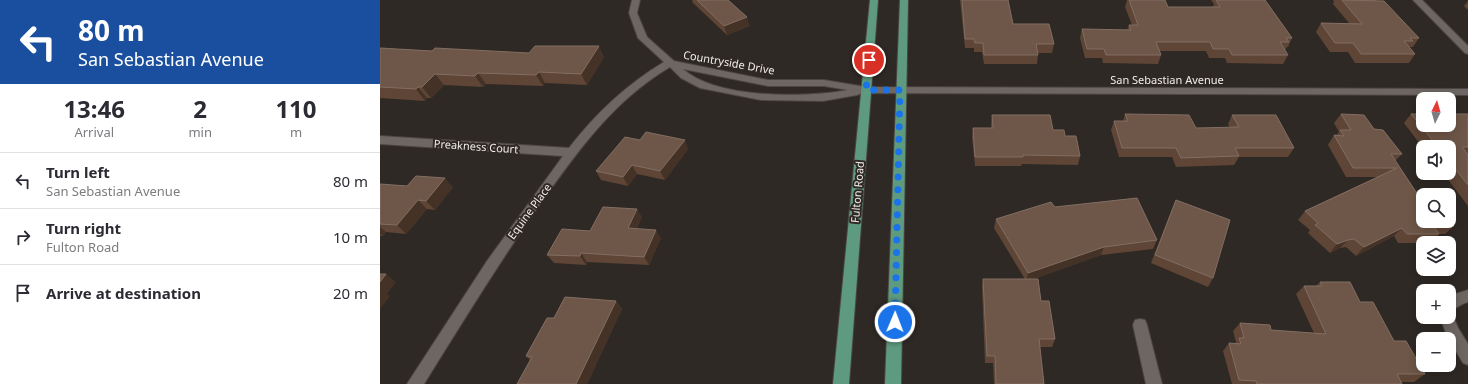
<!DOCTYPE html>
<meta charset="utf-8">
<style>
:root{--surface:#fff;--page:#f7f7f7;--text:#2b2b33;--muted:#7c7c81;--line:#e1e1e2}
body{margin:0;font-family:"Noto Sans",sans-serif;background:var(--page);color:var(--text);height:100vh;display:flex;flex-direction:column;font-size:15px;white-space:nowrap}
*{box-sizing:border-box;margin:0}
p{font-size:13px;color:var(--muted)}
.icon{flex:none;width:22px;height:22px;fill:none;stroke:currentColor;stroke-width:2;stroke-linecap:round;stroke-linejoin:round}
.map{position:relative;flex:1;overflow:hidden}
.sheet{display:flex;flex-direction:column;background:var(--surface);width:380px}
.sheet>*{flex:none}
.guide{background:#1a4fa0;color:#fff;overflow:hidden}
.needle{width:26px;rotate:5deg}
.fabs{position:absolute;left:1036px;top:92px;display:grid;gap:8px}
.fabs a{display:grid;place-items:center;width:40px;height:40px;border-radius:8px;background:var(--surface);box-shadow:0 2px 10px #0003;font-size:20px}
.pin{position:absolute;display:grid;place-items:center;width:34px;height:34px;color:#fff;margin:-17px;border:2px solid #fff;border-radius:50%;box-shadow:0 1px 4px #0007}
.me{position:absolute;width:44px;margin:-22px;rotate:1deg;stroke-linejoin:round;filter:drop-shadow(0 0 3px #0008)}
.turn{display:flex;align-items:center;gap:14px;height:84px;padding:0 12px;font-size:18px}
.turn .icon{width:52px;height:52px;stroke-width:2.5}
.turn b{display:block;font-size:28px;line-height:34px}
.eta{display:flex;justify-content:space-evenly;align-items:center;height:68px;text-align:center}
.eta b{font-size:24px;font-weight:700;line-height:28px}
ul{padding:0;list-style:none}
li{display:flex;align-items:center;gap:12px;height:56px;padding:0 12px;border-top:1px solid var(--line)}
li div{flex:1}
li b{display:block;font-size:15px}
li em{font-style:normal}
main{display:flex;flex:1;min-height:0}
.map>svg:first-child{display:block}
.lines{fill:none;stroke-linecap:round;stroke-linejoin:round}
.minor-casing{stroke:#4b4643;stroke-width:2}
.major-casing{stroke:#4b4643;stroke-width:2}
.minor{fill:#6e6662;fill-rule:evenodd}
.major{fill:#5e9b7e;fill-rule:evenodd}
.wall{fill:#5e4535}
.shaded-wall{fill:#453226}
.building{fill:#6e5748;stroke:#826e62}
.route{stroke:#1a73e8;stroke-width:7;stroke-dasharray:0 12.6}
.labels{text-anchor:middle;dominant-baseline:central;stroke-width:4;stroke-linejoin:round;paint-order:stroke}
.street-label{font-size:11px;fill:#f1ecea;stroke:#2f2925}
</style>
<main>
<section class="sheet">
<div class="guide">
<div class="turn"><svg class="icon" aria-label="left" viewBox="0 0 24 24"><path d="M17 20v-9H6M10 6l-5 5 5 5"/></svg><div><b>80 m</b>San Sebastian Avenue</div></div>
</div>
<div class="eta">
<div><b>13:46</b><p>Arrival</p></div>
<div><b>2</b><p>min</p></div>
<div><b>110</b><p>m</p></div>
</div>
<ul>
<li><svg class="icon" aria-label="left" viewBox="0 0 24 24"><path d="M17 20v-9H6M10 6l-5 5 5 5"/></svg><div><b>Turn left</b><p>San Sebastian Avenue</p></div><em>80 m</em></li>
<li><svg class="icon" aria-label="right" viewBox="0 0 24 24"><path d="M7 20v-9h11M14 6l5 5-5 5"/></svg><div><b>Turn right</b><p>Fulton Road</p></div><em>10 m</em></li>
<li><svg class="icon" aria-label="arrive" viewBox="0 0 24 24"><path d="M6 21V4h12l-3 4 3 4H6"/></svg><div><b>Arrive at destination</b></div><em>20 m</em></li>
</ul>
</section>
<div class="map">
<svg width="1088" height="384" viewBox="0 0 1088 384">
<rect width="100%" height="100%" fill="#2f2925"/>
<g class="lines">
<g class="minor-casing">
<path id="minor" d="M 252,0 L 260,0 L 257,13 L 267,37 L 294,61 L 388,80 L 444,80 L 486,87 L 1088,89 L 1088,95 L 482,93 L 477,95 L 443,101 L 381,100 L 320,88 L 301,78 L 290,67 C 231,102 194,156 156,210 C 116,267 80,326 44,384 L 27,384 L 107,261 L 183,156 L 0,144 L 0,136 L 189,148 C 216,113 246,85 284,62 L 258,38 L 249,13 ZM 303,69 L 388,86 L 444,86 L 468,90 C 426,98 336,99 303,69 Z
M 1033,0 L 1042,0 L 1088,46 L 1088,54 L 1085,53 Z
M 1088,290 L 1088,302 C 1080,304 1076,309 1069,311 L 1069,296 Z
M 1069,311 L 1072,313 L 1078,328 L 1088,344 L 1088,365 L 1083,363 L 1067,336 L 1060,317 L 1069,317 Z
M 760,319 L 765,320 L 767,325 L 782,384 L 766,384 L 753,325 L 755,320 Z"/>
</g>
<g class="major-casing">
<path id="major" d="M 490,0 L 498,0 L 469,384 L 453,384 Z
M 520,0 L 528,0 L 521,384 L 505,384 Z"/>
</g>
<use href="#minor" class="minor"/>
<use href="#major" class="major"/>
</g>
<path class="wall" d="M 312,0 L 348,0 L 370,26 L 347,35 L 313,3 Z
M 580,0 L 628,0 L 633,24 L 674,44 L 672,53 L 658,53 L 658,55 L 657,64 L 604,64 L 602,52 L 594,52 L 594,48 L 585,48 Z
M 747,0 L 785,0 L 788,7 L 833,7 L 834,4 L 831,0 L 885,0 L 912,38 L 908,47 L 907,47 L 905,50 L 908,55 L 903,64 L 847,63 L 845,58 L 829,58 L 826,51 L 780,51 L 781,55 L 778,64 L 723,63 L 722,58 L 705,58 L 700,38 L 702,29 L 747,30 L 749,25 L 752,25 L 745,7 Z
M 953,0 L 996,0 L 1039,38 L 1033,47 L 1029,47 L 1035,54 L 1029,63 L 975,63 L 968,52 L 950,52 L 936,32 L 941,23 L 969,23 L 953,4 L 954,2 Z
M 1088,1 L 1088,10 L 1084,6 Z
M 0,48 L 52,51 L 224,57 L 207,85 L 165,83 L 163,86 L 106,84 L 103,87 L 64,85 L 51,98 L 47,98 L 45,101 L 0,98 Z
M 745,114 L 816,128 L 850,128 L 848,124 L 852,115 L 914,148 L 908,157 L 859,157 L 854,165 L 796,167 L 792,157 L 739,157 L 731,130 L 734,121 L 743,121 Z
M 961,114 L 994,129 L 1022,154 L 1015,161 L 1036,192 L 1043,195 L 1074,226 L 1065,234 L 1059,234 L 1050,243 L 1018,243 L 1014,236 L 976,256 L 966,247 L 960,248 L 950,253 L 928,233 L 930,230 L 918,220 L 925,211 L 998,177 L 966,177 L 948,145 L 954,135 L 956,136 L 959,132 L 954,123 Z
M 1031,114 L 1088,114 L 1088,206 L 1063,173 L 1069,173 L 1069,147 L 1043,147 L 1043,148 L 1024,123 Z
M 612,115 L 673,130 L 685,136 L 700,156 L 698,165 L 642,164 L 641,166 L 595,166 L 592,137 L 593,128 L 611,128 L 611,124 Z
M 308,149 L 285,180 L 257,174 L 248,186 L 221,180 L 216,171 Z
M 0,184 L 27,186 L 73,187 L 55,210 L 47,209 L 26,234 L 6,232 L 3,236 L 0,236 Z
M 796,200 L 833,278 L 828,287 L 771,263 L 792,209 Z
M 675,207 L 777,240 L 773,249 L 721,255 L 653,279 L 675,339 L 672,347 L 660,347 L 664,384 L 614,384 L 613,363 L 605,363 L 602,287 L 603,279 L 645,279 L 614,228 L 616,219 Z
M 262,217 L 257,228 L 281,238 L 269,265 L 207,262 L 206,265 L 174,263 L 167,255 L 210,231 Z
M 940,282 L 980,302 L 1014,341 L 1045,374 L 1034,382 L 1021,382 L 1022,384 L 852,384 L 843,351 L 849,343 L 855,344 L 856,342 L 853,331 L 860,323 L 891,330 L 934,333 L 916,294 L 924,286 L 936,286 Z
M 236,301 L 242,309 L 207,384 L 137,384 L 150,360 L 146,356 L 174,318 Z"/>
<path class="shaded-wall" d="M 367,17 L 370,26 L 347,35 L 344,26 Z
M 219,46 L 224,57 L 207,85 L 201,74 Z
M 159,72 L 165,83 L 163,86 L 156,75 Z
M 98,73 L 106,84 L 103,87 L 95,76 Z
M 55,74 L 64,85 L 51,98 L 42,87 Z
M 38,87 L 47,98 L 45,101 L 36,89 Z
M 305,140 L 308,149 L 285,180 L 280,171 Z
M 252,165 L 257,174 L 248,186 L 243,177 Z
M 65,178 L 73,187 L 55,210 L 46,201 Z
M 38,200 L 47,209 L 26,234 L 17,225 Z
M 257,209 L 262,217 L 253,236 L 248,228 Z
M 0,227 L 6,232 L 3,236 L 0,234 Z
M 1022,228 L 1014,236 L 976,256 L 984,247 Z
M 276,230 L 281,238 L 269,265 L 264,257 Z
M 968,240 L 960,248 L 950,253 L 957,244 Z
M 724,247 L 721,255 L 646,282 L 648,273 Z
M 201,253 L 207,262 L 206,265 L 200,256 Z
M 6,274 L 16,282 L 7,294 L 10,296 L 0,309 L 0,282 Z
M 236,301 L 242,309 L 207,384 L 196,384 Z"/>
<path class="building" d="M 317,0 L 348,0 L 367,17 L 344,26 Z
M 582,0 L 628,0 L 633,24 L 669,24 L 674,44 L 656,44 L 658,55 L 604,55 L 603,43 L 595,43 L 594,39 L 585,39 Z
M 749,0 L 785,0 L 788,7 L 840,7 L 836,0 L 885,0 L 912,38 L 906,38 L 909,42 L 900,42 L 908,55 L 852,55 L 849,49 L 833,49 L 830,42 L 776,42 L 781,55 L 726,55 L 724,49 L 707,49 L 702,29 L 751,30 L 749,25 L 758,25 Z
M 962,0 L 1004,1 L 1039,38 L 1030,38 L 1033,41 L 1024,41 L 1035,54 L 981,54 L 973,43 L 955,43 L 941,23 L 982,24 Z
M 155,46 L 219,46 L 201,74 L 159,72 L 156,75 L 98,73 L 95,76 L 55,74 L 42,87 L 38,87 L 36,89 L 0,87 L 0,48 L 52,51 L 55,48 L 149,53 Z
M 745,114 L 809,115 L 816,128 L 859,127 L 852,115 L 896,115 L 914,148 L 855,148 L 859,156 L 801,158 L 796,148 L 742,148 L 734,121 L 748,121 Z
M 961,114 L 984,115 L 994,129 L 1003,130 L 1022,154 L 1011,154 L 1036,192 L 1045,192 L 1048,195 L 1043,195 L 1043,221 L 1069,221 L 1069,219 L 1074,226 L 1053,225 L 1059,234 L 1027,234 L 1022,228 L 984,247 L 974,239 L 968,240 L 957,244 L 935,225 L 938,223 L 925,211 L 1017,168 L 973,168 L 954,135 L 964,136 L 960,130 L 971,130 Z
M 1031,114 L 1043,114 L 1043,125 L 1069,125 L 1069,114 L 1088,114 L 1088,147 L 1082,147 L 1088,155 L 1088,185 L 1069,161 L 1069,147 L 1058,147 Z
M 612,115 L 670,115 L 673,130 L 684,130 L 685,136 L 696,136 L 700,156 L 643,155 L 643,157 L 595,157 L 593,128 L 613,128 Z
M 266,132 L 305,140 L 280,171 L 252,165 L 243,177 L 216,171 L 245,137 L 260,140 Z
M 36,176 L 65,178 L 46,201 L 38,200 L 17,225 L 0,224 L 0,184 L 27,186 Z
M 757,198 L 777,240 L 724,247 L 648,273 L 616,219 L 671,202 L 675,207 Z
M 796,200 L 850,220 L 833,278 L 775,255 Z
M 223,207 L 257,209 L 248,228 L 276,230 L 264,257 L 201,253 L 200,256 L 167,255 L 182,229 L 210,231 Z
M 0,274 L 6,274 L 0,282 Z
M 603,279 L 658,279 L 661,301 L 669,301 L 675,339 L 659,339 L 664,384 L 616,384 L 615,356 L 607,356 Z
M 940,282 L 970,282 L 980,302 L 993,302 L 1014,341 L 1026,341 L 1045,374 L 1017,374 L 1022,384 L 877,384 L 876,381 L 859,380 L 849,343 L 861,344 L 859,338 L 864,338 L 860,323 L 890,325 L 891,330 L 946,334 L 924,286 L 942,286 Z
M 185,297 L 236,301 L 196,384 L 137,384 L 152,357 L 146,356 L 167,318 L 174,318 Z"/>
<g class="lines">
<path class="route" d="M 489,60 L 486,90 L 520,90 L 515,322"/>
</g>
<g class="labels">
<g class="street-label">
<text transform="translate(349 62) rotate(10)">Countryside Drive</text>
<text x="787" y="79">San Sebastian Avenue</text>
<text transform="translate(96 146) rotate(4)">Preakness Court</text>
<text transform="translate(477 192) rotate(-85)">Fulton Road</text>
<text transform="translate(149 211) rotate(-54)">Equine Place</text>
</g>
</g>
</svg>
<div class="fabs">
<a><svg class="needle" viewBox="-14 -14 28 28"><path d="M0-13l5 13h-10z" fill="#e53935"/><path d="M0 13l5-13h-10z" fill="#7c7c81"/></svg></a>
<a><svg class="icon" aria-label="sound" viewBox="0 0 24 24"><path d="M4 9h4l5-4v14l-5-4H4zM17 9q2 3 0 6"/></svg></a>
<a><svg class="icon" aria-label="search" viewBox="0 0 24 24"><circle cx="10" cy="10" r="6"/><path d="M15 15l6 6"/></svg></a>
<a><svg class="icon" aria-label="layers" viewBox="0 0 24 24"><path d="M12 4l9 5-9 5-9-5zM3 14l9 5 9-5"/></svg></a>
<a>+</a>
<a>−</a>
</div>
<div class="pin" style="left:489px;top:60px;background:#d93025"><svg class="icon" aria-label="arrive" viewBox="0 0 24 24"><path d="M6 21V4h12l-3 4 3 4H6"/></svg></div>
<svg class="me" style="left:515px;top:322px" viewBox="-20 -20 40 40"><circle r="17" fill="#1a73e8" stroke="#fff" stroke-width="3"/><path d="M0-11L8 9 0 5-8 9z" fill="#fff"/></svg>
</div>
</main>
